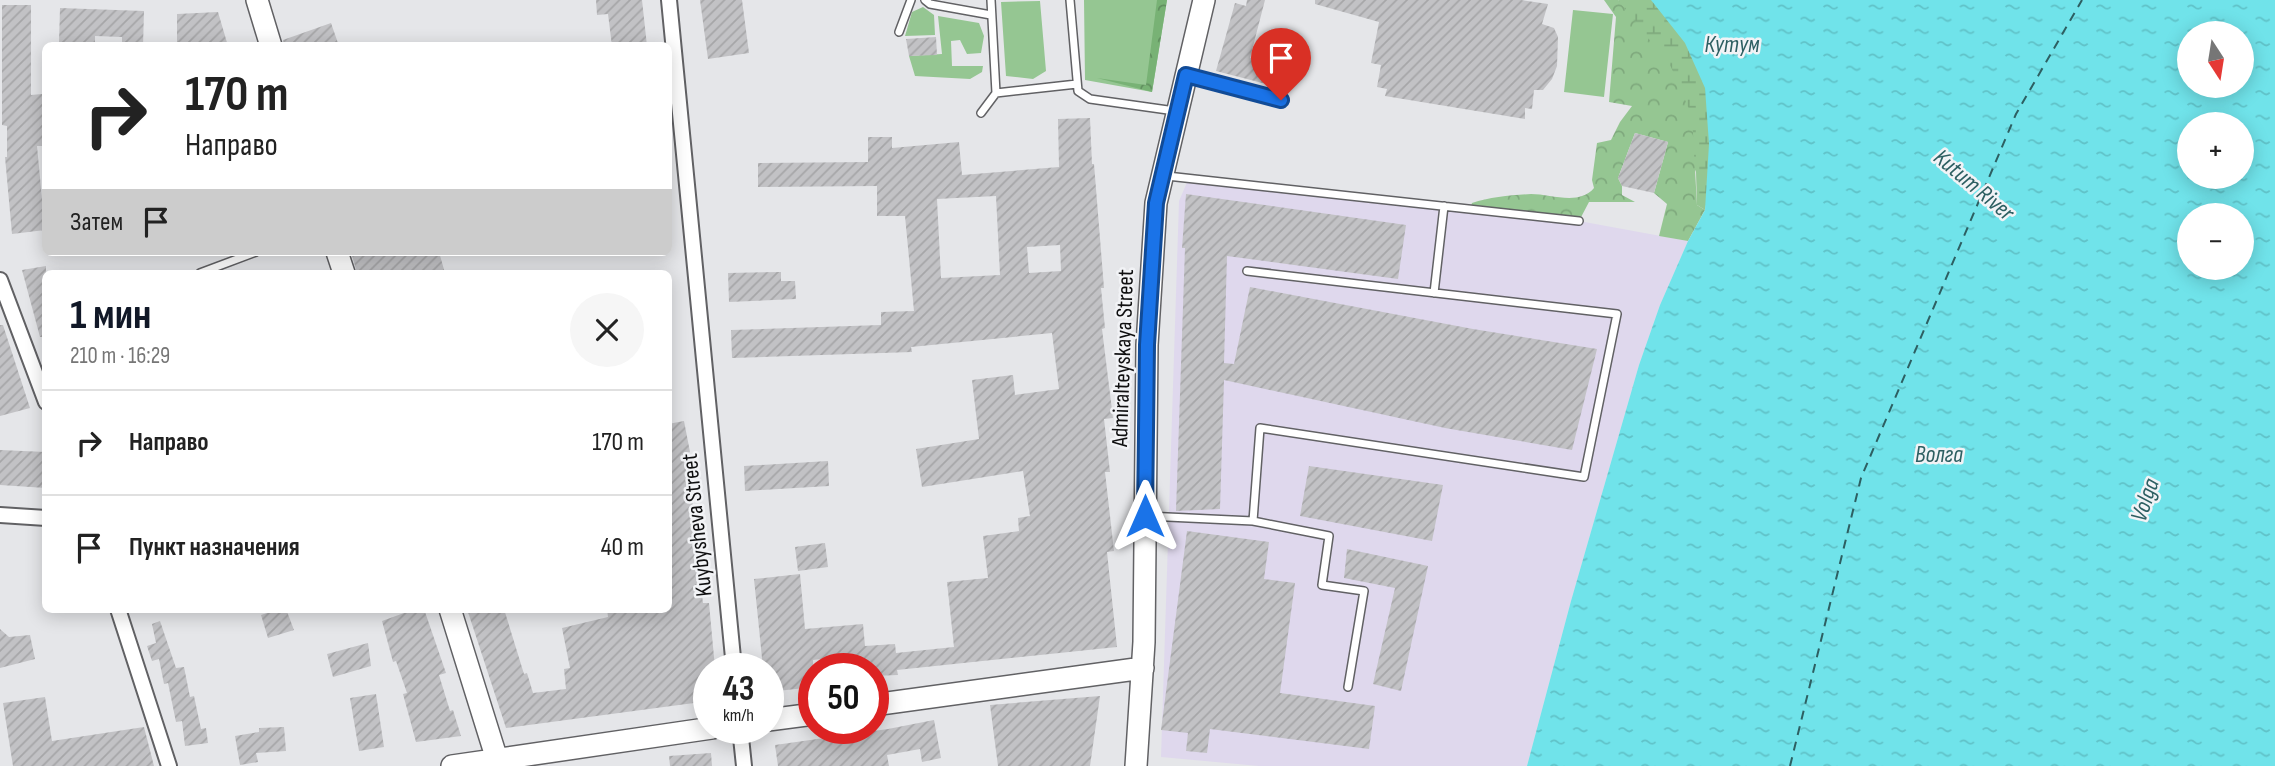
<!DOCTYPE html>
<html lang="ru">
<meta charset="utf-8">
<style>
:root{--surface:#fff;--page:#f6f6f6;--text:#222;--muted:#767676;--line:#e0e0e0;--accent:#111827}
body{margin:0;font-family:"Sofia Sans Condensed",sans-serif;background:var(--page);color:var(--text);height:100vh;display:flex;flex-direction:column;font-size:26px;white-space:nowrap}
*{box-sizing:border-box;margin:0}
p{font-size:23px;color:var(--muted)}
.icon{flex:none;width:38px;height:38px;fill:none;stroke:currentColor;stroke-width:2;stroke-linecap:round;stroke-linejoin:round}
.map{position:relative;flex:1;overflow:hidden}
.panel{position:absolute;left:42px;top:270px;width:630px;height:343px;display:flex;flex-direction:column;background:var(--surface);border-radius:10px;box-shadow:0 4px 18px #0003}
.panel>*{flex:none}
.hud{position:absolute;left:42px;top:42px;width:630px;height:214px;border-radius:10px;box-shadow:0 4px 18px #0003;background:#fff;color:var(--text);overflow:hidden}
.needle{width:46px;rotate:168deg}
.buttons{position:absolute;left:2177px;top:21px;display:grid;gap:14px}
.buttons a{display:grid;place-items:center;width:77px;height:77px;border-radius:50%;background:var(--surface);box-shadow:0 4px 18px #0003;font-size:35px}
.speed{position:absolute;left:693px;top:653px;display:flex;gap:14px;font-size:35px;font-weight:700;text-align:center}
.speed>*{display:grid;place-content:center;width:91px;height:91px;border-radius:50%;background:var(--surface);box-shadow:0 4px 18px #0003;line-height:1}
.speed small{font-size:18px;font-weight:400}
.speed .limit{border:10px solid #d22;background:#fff;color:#111}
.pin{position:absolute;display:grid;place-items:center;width:60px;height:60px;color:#fff;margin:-72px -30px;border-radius:50% 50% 50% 0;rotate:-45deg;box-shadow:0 0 7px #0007}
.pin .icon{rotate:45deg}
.me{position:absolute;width:77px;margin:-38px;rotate:0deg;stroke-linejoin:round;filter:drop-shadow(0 0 5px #0008)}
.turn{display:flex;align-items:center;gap:24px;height:147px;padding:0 28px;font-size:32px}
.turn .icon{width:91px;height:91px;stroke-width:2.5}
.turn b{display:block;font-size:49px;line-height:60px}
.then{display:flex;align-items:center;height:66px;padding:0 28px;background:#0003;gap:14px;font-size:26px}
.round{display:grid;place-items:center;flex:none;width:74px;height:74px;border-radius:37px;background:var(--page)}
.summary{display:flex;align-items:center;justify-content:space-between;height:119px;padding:0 28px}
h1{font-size:42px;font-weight:700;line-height:52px;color:var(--accent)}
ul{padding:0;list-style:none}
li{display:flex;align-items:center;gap:21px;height:105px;padding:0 28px;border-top:2px solid var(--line)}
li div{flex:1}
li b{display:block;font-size:26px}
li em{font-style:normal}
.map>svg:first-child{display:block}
.industrial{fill:#dfd8ed}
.grass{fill:#95c692}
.forest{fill:url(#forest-crowns)}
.wetland{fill:url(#wetland-marsh)}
.park{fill:url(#park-crowns)}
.water{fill:url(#water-ripples);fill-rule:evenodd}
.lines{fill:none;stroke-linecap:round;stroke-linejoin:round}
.ferry{stroke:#2d5f62;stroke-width:2;stroke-dasharray:9 7;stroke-linecap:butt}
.building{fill:url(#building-hatch);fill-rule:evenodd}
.lane-casing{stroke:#616164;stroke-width:10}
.street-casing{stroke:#616164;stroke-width:18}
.secondary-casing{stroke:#616164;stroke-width:24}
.lane{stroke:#fff;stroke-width:7}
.street{stroke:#fff;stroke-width:14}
.secondary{stroke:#fff;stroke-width:21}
.route-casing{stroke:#114b97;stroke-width:18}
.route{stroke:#1a73e8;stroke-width:12}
.labels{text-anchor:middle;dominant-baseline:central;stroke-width:5;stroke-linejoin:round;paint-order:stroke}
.street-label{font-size:23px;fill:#0f0f10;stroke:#f2f3f6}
.water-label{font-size:24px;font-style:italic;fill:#2d5f62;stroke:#f2f3f6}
</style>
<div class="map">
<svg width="2275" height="766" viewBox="0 0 2275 766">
<defs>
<pattern id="forest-crowns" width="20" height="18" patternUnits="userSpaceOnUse" patternTransform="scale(1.75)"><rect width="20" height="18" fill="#78b275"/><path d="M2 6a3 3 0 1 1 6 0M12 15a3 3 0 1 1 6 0" fill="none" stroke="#618f5f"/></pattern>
<pattern id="wetland-marsh" width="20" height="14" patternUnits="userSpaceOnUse" patternTransform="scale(1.75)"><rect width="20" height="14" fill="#95c692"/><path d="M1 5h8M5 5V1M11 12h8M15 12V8" fill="none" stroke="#7fa97d"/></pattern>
<pattern id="park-crowns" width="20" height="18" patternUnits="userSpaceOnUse" patternTransform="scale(1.75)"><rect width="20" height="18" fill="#95c692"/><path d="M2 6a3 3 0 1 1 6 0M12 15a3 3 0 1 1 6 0" fill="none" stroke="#7fa97d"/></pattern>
<pattern id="water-ripples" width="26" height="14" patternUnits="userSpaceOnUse" patternTransform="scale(1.75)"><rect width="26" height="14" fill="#70e3ea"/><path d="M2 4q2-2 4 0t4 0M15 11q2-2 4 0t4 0" fill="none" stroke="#60c2c8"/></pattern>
<pattern id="building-hatch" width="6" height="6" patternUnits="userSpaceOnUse" patternTransform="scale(1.75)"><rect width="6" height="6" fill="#c2c2c5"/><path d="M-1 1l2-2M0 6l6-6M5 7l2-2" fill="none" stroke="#a6a6a8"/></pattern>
</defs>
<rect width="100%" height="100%" fill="#e5e6e9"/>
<path class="industrial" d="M 1188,180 L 1579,221 L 1688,241 L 1660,305 L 1639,365 L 1571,601 L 1527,766 L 1259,766 L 1161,757 L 1179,201 Z"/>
<path class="grass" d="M 1084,0 L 1167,0 L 1152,92 L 1085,80 Z
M 1040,1 L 1046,71 L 1033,79 L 1006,76 L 1001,2 Z
M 923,7 L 934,15 L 935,35 L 905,36 L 912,12 Z
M 1573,10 L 1613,14 L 1604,97 L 1564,92 Z
M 938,16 L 979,23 L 984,36 L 981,53 L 967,54 L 960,40 L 951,41 L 952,66 L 983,66 L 982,72 L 970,79 L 915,76 L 909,56 L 942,54 Z"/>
<path class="forest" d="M 1157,0 L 1167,0 L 1152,92 L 1097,78 L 1146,85 Z"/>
<path class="wetland" d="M 1618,0 L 1705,0 L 1735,54 L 1705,210 L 1697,205 L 1696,172 Z"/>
<path class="park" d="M 1604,0 L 1618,0 L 1671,67 L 1692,116 L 1697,205 L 1705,210 L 1688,241 L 1659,236 L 1667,204 L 1654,193 L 1668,142 L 1635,133 L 1618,178 L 1622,186 L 1622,195 L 1635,202 L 1589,202 L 1579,221 L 1470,209 L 1472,203 C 1490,197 1512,195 1531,194 C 1551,194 1579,206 1594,188 L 1592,180 L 1597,143 L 1611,140 L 1620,122 L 1632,106 L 1609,102 L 1616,17 Z"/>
<path class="water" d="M 1651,0 L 2275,0 L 2275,766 L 1527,766 L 1571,601 L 1639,365 L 1660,305 L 1688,241 L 1705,210 L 1709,144 L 1705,88 L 1685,43 ZM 2189,33 L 2242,33 L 2242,86 L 2189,86 ZM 2189,124 L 2242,124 L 2242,177 L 2189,177 ZM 2189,215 L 2242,215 L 2242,268 L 2189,268 Z"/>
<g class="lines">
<path class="ferry" d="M 1790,766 L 1861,478 L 2016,114 L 2082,0"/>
</g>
<path class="building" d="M 596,0 L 642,0 L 647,46 L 612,46 L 608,14 L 597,15 Z
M 700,0 L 742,0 L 749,53 L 708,59 Z
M 1247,0 L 1265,0 L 1250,58 L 1291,69 L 1285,89 L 1216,71 L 1235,3 L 1246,6 Z
M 1315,0 L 1521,0 L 1548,4 L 1542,24 L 1554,28 L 1558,37 L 1557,66 L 1552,79 L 1543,90 L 1534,90 L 1532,109 L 1525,108 L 1525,119 L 1385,96 L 1387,89 L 1377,87 L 1381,65 L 1371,63 L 1379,22 L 1315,4 Z
M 2,5 L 31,5 L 31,95 L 42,94 L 42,126 L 46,125 L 46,146 L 37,146 L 45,230 L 12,234 L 5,157 L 7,157 L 7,126 L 2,125 Z
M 60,8 L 144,11 L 143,46 L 122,46 L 122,37 L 95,36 L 95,43 L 59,42 Z
M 218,12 L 228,46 L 191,46 L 190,42 L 177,43 L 177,14 Z
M 331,23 L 339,46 L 284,46 L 283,40 Z
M 936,37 L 937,55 L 909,56 L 906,39 Z
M 1090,118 L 1092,164 L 1094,164 L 1104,288 L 1101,288 L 1105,328 L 1102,329 L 1113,418 L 1104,419 L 1110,472 L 1105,472 L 1114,551 L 1107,552 L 1117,647 L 897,670 L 898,675 L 873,676 L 873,668 L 843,668 L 842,656 L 813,660 L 814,687 L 768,692 L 768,668 L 763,668 L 754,579 L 800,574 L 805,629 L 863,624 L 865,646 L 895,644 L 896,653 L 954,647 L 947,582 L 988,578 L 983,536 L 1019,531 L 1018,518 L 1030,516 L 1023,471 L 922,487 L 916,449 L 979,439 L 972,380 L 1013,375 L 1015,395 L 1059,389 L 1052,333 L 911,347 L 912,352 L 732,358 L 731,330 L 881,325 L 881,312 L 914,311 L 905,216 L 877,216 L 877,186 L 758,187 L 758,163 L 868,162 L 868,137 L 892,137 L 892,148 L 959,142 L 962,175 L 1059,167 L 1058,119 ZM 996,196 L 1000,275 L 941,278 L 937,199 ZM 1060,245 L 1061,271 L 1029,273 L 1027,247 Z
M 1635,133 L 1668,142 L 1654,193 L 1622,186 L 1618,178 Z
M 1186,194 L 1406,225 L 1398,279 L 1227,256 L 1224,363 L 1234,364 L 1250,287 L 1473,329 L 1597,349 L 1572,450 L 1445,428 L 1224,380 L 1220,509 L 1176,511 L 1185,248 L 1182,248 Z
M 351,252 L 439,252 L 445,273 L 357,273 Z
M 46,266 L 46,337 L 40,337 L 22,270 Z
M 781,272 L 781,281 L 795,281 L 796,299 L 729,302 L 728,273 Z
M 0,325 L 3,325 L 30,408 L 0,416 Z
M 684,421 L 690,452 L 688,453 L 697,556 L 703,603 L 709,603 L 715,668 L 709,668 L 709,701 L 506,728 L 467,609 L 504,609 L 524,674 L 527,673 L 533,693 L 566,689 L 564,669 L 570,668 L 562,628 L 608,617 L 607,609 L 668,609 L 668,424 Z
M 0,450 L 46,452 L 46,488 L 0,485 Z
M 828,461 L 829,486 L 745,491 L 744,466 Z
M 1309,466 L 1443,485 L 1432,541 L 1300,516 Z
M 1187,531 L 1269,542 L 1264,579 L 1295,583 L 1280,693 L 1375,706 L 1369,749 L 1210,729 L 1207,753 L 1186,751 L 1188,733 L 1161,730 Z
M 825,543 L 828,567 L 798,571 L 795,547 Z
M 1347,549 L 1428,566 L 1401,691 L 1373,684 L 1395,588 L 1344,578 Z
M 279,609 L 286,609 L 294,630 L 268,638 L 261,615 Z
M 415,609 L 424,609 L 446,673 L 439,675 L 450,711 L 453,710 L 461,736 L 416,742 L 403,694 L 407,693 L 396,661 L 393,662 L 382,621 Z
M 160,621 L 176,668 L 184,667 L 190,697 L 194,696 L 201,729 L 206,728 L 208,743 L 185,746 L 182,721 L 176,722 L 168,683 L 164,684 L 159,659 L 152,661 L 147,646 L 156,643 L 152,624 Z
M 0,629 L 9,637 L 30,635 L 35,659 L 0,668 Z
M 368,643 L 371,666 L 333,677 L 327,654 Z
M 376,694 L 384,747 L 359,751 L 350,698 Z
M 1100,696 L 1090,766 L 998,766 L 990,705 Z
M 45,697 L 52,741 L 144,727 L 154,766 L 13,766 L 3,703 Z
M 934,720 L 941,758 L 922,762 L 920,749 L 887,755 L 889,766 L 778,766 L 775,745 L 888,729 Z
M 284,727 L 286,751 L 256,753 L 258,762 L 240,765 L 235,736 L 259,732 L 259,728 Z
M 711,753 L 712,766 L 670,766 L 669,756 Z"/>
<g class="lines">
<g class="lane-casing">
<path id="lane" d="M 925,0 L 930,4 L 991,15
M 991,0 L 996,93
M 1070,0 L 1078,91 L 1090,99 L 1175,111
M 899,32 L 911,0
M 1187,76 L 1281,100
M 981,113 L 996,93 L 1077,84
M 1167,176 L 1579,221
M 200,273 L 256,252
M 1434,293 L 1444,206
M 1146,516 L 1253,521 L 1260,428 L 1584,477 L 1617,314 L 1247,271
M 1253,521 L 1329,536 L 1322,585 L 1364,591 L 1348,687"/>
</g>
<g class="street-casing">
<path id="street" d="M 669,0 L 734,668
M 0,280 L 46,402
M 0,515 L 46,518
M 118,609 L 169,766
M 740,728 L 744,766"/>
</g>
<g class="secondary-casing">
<path id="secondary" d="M 257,0 L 271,46
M 337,252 L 344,273
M 450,609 L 499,766
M 873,705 L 1143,668
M 768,720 L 814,714
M 452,766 L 712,728
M 1136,766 L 1144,642 L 1147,345 L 1156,203 L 1204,0"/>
</g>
<use href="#lane" class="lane"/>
<use href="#street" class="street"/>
<use href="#secondary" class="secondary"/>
</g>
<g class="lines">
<g class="route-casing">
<path id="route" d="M 1145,516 L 1147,345 L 1156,203 L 1186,75 L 1281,100"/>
</g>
<use href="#route" class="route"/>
</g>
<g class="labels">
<g class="street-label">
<text transform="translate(1123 358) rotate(-88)">Admiralteyskaya Street</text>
<text transform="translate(697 525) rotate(-96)">Kuybysheva Street</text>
</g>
<g class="water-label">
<text x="1732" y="44">Кутум</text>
<text transform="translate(1974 185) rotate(40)">Kutum River</text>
<text x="1939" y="454">Волга</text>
<text transform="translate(2145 500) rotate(-71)">Volga</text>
</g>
</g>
</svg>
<div class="buttons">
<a><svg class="needle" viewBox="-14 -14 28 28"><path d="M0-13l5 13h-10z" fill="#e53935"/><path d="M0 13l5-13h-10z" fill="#767676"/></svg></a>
<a>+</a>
<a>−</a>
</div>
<div class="speed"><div>43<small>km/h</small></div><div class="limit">50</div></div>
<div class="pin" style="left:1281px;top:100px;background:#d93025"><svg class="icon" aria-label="arrive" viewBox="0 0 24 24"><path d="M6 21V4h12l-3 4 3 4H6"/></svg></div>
<svg class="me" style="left:1145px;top:516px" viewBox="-20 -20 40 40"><path d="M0-17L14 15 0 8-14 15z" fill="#1a73e8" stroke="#fff" stroke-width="4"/></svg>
<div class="hud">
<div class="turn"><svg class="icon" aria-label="right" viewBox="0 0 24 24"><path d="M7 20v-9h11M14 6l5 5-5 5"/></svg><div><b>170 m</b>Направо</div></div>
<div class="then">Затем<svg class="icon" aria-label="arrive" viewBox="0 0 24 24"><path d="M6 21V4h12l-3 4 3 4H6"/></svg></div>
</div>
<section class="panel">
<div class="summary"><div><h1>1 мин</h1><p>210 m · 16:29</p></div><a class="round"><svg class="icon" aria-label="close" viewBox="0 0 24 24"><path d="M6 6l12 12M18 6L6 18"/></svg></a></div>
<ul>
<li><svg class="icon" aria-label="right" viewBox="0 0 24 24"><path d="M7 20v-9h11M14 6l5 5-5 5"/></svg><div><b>Направо</b></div><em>170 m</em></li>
<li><svg class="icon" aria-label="arrive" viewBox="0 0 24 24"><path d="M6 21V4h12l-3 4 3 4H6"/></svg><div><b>Пункт назначения</b></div><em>40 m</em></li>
</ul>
</section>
</div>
